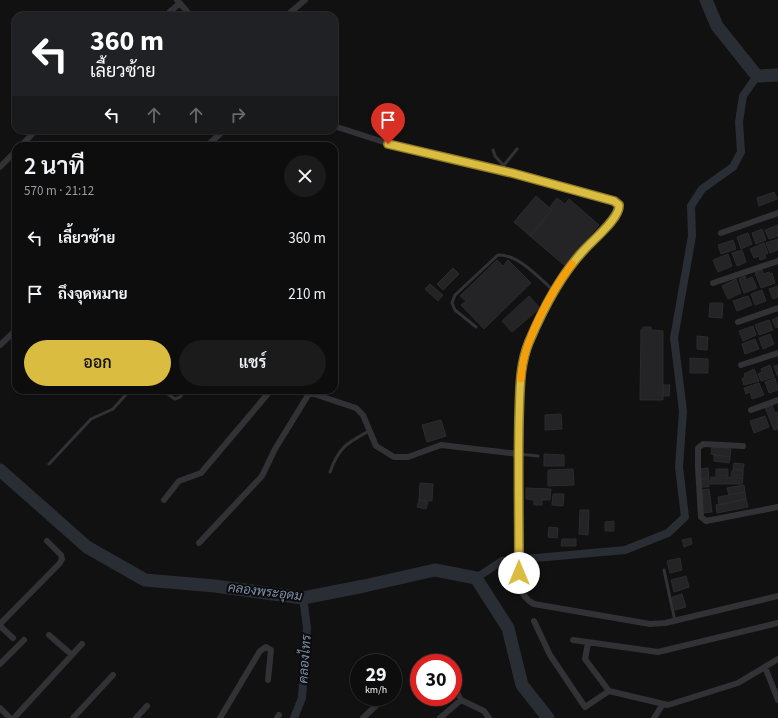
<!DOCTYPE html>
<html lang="th">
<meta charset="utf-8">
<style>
:root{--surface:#0d0d0e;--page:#1b1b1c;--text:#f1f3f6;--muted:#9a9c9e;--line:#2d2d2e;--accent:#dabd40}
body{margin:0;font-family:"Source Sans 3",Sarabun,sans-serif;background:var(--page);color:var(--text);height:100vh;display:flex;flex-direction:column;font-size:15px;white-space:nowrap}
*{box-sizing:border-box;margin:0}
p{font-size:13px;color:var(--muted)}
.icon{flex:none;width:22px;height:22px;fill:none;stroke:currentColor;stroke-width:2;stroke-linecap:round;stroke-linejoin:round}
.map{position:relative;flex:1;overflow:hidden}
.panel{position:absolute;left:12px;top:142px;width:326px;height:252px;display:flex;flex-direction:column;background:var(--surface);border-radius:12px;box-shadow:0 1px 3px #0004,0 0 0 1px var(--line)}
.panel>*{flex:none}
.guide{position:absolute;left:12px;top:12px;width:326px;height:122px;border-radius:12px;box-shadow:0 1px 3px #0004,0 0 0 1px var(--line);background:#202124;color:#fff;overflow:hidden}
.speed{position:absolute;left:350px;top:654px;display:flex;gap:8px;font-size:20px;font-weight:700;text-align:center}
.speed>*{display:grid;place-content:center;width:52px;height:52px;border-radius:50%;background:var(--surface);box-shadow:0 1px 3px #0004,0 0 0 1px var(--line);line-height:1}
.speed small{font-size:10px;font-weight:400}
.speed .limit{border:6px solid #d22;background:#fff;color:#111}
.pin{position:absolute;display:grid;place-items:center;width:34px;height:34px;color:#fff;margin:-41px -17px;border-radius:50% 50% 50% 0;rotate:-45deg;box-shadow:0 0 4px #0007}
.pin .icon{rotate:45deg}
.me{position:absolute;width:44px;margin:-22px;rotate:0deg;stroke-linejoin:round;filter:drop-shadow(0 0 3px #0008)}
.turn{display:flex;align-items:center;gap:14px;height:84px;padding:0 12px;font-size:18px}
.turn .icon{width:52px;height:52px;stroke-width:2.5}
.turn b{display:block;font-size:28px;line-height:34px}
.lanes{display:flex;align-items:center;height:38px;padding:0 12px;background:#0003;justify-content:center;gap:20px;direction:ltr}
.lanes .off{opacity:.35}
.round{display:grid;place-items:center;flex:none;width:42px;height:42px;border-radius:21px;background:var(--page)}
.overview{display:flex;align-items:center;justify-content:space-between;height:68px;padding:0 12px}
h1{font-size:24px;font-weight:600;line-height:30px}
.primary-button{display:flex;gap:8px;margin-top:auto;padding:8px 12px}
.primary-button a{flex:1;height:46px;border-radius:24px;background:var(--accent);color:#111;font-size:16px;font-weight:600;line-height:46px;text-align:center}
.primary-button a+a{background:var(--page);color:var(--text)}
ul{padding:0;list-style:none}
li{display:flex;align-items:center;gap:12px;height:56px;padding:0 12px}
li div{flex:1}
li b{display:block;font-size:15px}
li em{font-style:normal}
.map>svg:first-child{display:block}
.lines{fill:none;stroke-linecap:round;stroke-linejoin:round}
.canal{stroke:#292d34;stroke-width:8}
.river{stroke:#292d34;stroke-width:13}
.building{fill:#242426;stroke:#2b2b2d}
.service{stroke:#323236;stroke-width:3}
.minor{stroke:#323236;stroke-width:6}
.route-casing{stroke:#8e7b2a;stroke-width:10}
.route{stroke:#dabd40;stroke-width:7}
.slow{stroke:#f59e0b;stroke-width:7}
.labels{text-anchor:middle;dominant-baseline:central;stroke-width:4;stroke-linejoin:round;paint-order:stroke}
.water-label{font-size:13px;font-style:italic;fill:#7e8ea8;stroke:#0c0c0d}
</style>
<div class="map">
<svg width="778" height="718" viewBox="0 0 778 718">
<rect width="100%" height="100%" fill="#111112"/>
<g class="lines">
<path class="canal" d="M 476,578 L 502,561 L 625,550 L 668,533 L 685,517 L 679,467 L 683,411 L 674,338 L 692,236 L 691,206 L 702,189 L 733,167 L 741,152 L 739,122 L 743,96 L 757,76
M 294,718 L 302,698 L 307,627 L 303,598"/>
<path class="river" d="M 706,0 L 717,26 L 757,76 L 778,75
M 0,470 L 87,547 L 145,580 L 215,586 L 303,598 L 364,586 L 435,570 L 476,578 L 508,628 L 522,685 L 548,718"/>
</g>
<path class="building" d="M 774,192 L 777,199 L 759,206 L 757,198 Z
M 536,196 L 552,210 L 530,236 L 514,222 Z
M 557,198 L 565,204 L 569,199 L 599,225 L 564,265 L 530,236 L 552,210 L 549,208 Z
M 778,225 L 778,236 L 769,239 L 765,230 Z
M 762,229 L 766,240 L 756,244 L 752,233 Z
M 748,233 L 752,244 L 741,249 L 737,237 Z
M 778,239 L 778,250 L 770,253 L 766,243 Z
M 733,240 L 736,249 L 721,254 L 718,245 Z
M 764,243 L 768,253 L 765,254 L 766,258 L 760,260 L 759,256 L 754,258 L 750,249 Z
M 742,250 L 746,262 L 737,266 L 732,253 Z
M 728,254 L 732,266 L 718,272 L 713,260 Z
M 497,260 L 503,266 L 508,260 L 531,283 L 484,329 L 461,305 L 466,301 L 460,296 Z
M 453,268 L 459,274 L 443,290 L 437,284 Z
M 762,270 L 763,274 L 769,272 L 770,274 L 772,273 L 775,283 L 761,288 L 755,273 Z
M 745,276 L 746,280 L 752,277 L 757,288 L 744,293 L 739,279 Z
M 736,279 L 741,293 L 728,299 L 722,286 Z
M 430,284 L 443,295 L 438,301 L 425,289 Z
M 778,286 L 778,297 L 773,299 L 769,289 Z
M 762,290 L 766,301 L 755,305 L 751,294 Z
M 529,296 L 540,308 L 512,332 L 502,321 Z
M 748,296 L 752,305 L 737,311 L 733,301 Z
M 710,303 L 723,303 L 722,318 L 709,317 Z
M 778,317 L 778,327 L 776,328 L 772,320 Z
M 769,320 L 773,330 L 759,335 L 755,325 Z
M 753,326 L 756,335 L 743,341 L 739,331 Z
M 643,327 L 651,327 L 651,330 L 663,331 L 663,400 L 640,400 L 641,330 L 643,330 Z
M 770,334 L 774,344 L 763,349 L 759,338 Z
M 697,336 L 708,337 L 707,350 L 697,349 Z
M 755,339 L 759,349 L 745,354 L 742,344 Z
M 690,358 L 708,359 L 708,373 L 690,373 Z
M 770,365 L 774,377 L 761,381 L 758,374 L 762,372 L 761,369 Z
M 778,365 L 778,375 L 777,375 L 774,366 Z
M 754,369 L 759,381 L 744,385 L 742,379 L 745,377 L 744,374 Z
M 775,378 L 778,390 L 769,393 L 765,382 Z
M 759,383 L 764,395 L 752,399 L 750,392 L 746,394 L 744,388 Z
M 663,385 L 670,385 L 669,396 L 663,396 Z
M 772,405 L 775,413 L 778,412 L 778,429 L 774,430 L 765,407 Z
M 561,414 L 562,429 L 545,430 L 545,415 Z
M 765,416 L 769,427 L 754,433 L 750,421 Z
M 441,420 L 446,436 L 427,442 L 422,425 Z
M 712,447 L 731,449 L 730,457 L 711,454 Z
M 544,454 L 564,455 L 564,466 L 544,466 Z
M 714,455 L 730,457 L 729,463 L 714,461 Z
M 734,463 L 744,464 L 743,470 L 733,469 Z
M 708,468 L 709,478 L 701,479 L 700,469 Z
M 573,469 L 574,485 L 548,486 L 548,470 Z
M 716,469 L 728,469 L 728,476 L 716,476 Z
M 732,470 L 743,470 L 743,476 L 731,476 Z
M 711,477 L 743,477 L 742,484 L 710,484 Z
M 700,479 L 709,479 L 709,487 L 700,487 Z
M 420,483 L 433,484 L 432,501 L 419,500 Z
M 744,485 L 745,492 L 729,495 L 727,488 Z
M 526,488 L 551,489 L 550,500 L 542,500 L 542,505 L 534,505 L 534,500 L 526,499 Z
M 709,489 L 712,512 L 703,513 L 701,490 Z
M 745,492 L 746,499 L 719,505 L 718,497 Z
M 553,494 L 564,494 L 563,506 L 552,505 Z
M 746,499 L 748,507 L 717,513 L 716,505 Z
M 419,500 L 428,502 L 426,509 L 417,507 Z
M 580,510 L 589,510 L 588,535 L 579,534 Z
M 614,521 L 614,531 L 605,531 L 605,522 Z
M 549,527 L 558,528 L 557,538 L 548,537 Z
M 691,538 L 692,544 L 684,547 L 682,540 Z
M 562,539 L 576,539 L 576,546 L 561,546 Z
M 680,558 L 682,570 L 670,573 L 667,561 Z
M 686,576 L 689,587 L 674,592 L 671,580 Z
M 682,594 L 686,607 L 675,610 L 672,597 Z"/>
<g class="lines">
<path class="service" d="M 493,150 L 495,156 L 504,166
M 500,170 L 517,149
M 476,327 L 455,310 L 452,303 L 455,295 L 498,255 C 518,254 539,278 554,291
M 162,390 L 175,399 L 180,397 L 186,390
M 518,454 L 538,456
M 49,464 L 91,419 L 113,409 L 130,390
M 330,472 C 339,447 347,443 369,431
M 664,570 L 675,621"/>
<path class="minor" d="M 177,0 L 191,16
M 165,16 L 180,3
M 286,16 L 305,0
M 334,126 L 402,148 L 512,173 L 609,200 L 619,205 C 620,218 596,237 587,247 C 562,272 547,302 533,334 C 519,363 520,394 519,425 C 518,477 520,528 519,580 C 520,590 524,599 534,604 L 650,624 L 665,623 L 778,596
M 21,146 L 36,130
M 207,146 L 224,130
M 0,167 L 16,151
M 721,233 L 778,213
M 713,283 L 778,261
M 738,322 L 778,308
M 0,345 L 16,330
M 741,365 L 778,353
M 302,390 L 356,408 L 363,415 L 376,446 L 394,457 L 408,457 L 441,445 L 518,454
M 751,410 L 778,400
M 743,446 L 703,444 L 698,448 L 698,467 L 701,517 L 706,521 L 778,507
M 164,500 L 179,481 L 201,473 L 271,390
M 199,543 L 262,476 L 275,449 L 310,392
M 534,621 L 550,655 L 585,707 L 609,691
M 0,624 L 60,563 L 62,559 L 61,555 L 47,541
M 0,626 L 13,638
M 49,635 L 72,655
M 573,640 L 658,652 L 778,623
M 588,643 L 585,659 L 609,691 L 668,705 L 738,683 L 778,659
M 440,662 L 441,663
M 0,664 L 24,640
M 765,667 L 778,700
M 453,684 L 461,700 L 484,711 L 489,718
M 0,708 L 9,717
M 14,718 L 82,644
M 73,718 L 113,675
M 136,718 L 147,706
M 220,718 L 260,651 L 266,647 L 271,650 L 268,680
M 277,718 L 279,715
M 363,718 L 383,699
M 440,718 L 461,700
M 654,718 L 663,704"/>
</g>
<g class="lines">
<g class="route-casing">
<path id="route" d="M 388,144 L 512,173 L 614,201 L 619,205 C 620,218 594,239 585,249 C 560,275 543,309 529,342 C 519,366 520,393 519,419 C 518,470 519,522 519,573"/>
</g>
<use href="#route" class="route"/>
<path class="slow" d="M 521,379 C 522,343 551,291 572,264"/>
</g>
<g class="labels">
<g class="water-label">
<text transform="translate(265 592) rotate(7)">คลองพระอุดม</text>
<text transform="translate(305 659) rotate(-86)">คลองไทร</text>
</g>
</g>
</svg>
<div class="speed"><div>29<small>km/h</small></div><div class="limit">30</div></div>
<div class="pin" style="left:388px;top:144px;background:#d93025"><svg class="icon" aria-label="arrive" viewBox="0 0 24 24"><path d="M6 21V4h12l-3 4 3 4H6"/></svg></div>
<svg class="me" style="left:519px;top:573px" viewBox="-20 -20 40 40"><circle r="19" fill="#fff"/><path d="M0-13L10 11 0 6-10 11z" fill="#dabd40"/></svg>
<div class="guide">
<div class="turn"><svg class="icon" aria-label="left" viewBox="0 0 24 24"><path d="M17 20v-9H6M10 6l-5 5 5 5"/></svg><div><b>360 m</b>เลี้ยวซ้าย</div></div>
<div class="lanes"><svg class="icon" aria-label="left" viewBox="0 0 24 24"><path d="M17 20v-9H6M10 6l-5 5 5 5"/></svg><svg class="icon off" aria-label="ahead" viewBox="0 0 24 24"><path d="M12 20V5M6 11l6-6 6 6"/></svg><svg class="icon off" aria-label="ahead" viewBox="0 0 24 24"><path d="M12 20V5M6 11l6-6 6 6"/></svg><svg class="icon off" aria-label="right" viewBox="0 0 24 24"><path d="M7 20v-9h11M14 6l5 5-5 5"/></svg></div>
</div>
<section class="panel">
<div class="overview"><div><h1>2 นาที</h1><p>570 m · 21:12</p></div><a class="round"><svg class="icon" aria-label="close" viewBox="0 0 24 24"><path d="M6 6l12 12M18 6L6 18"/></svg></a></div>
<ul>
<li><svg class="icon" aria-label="left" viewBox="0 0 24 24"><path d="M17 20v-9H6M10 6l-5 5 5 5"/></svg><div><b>เลี้ยวซ้าย</b></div><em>360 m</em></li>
<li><svg class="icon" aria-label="arrive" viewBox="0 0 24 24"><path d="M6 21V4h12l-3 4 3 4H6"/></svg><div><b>ถึงจุดหมาย</b></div><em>210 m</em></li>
</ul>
<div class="primary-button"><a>ออก</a><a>แชร์</a></div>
</section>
</div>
